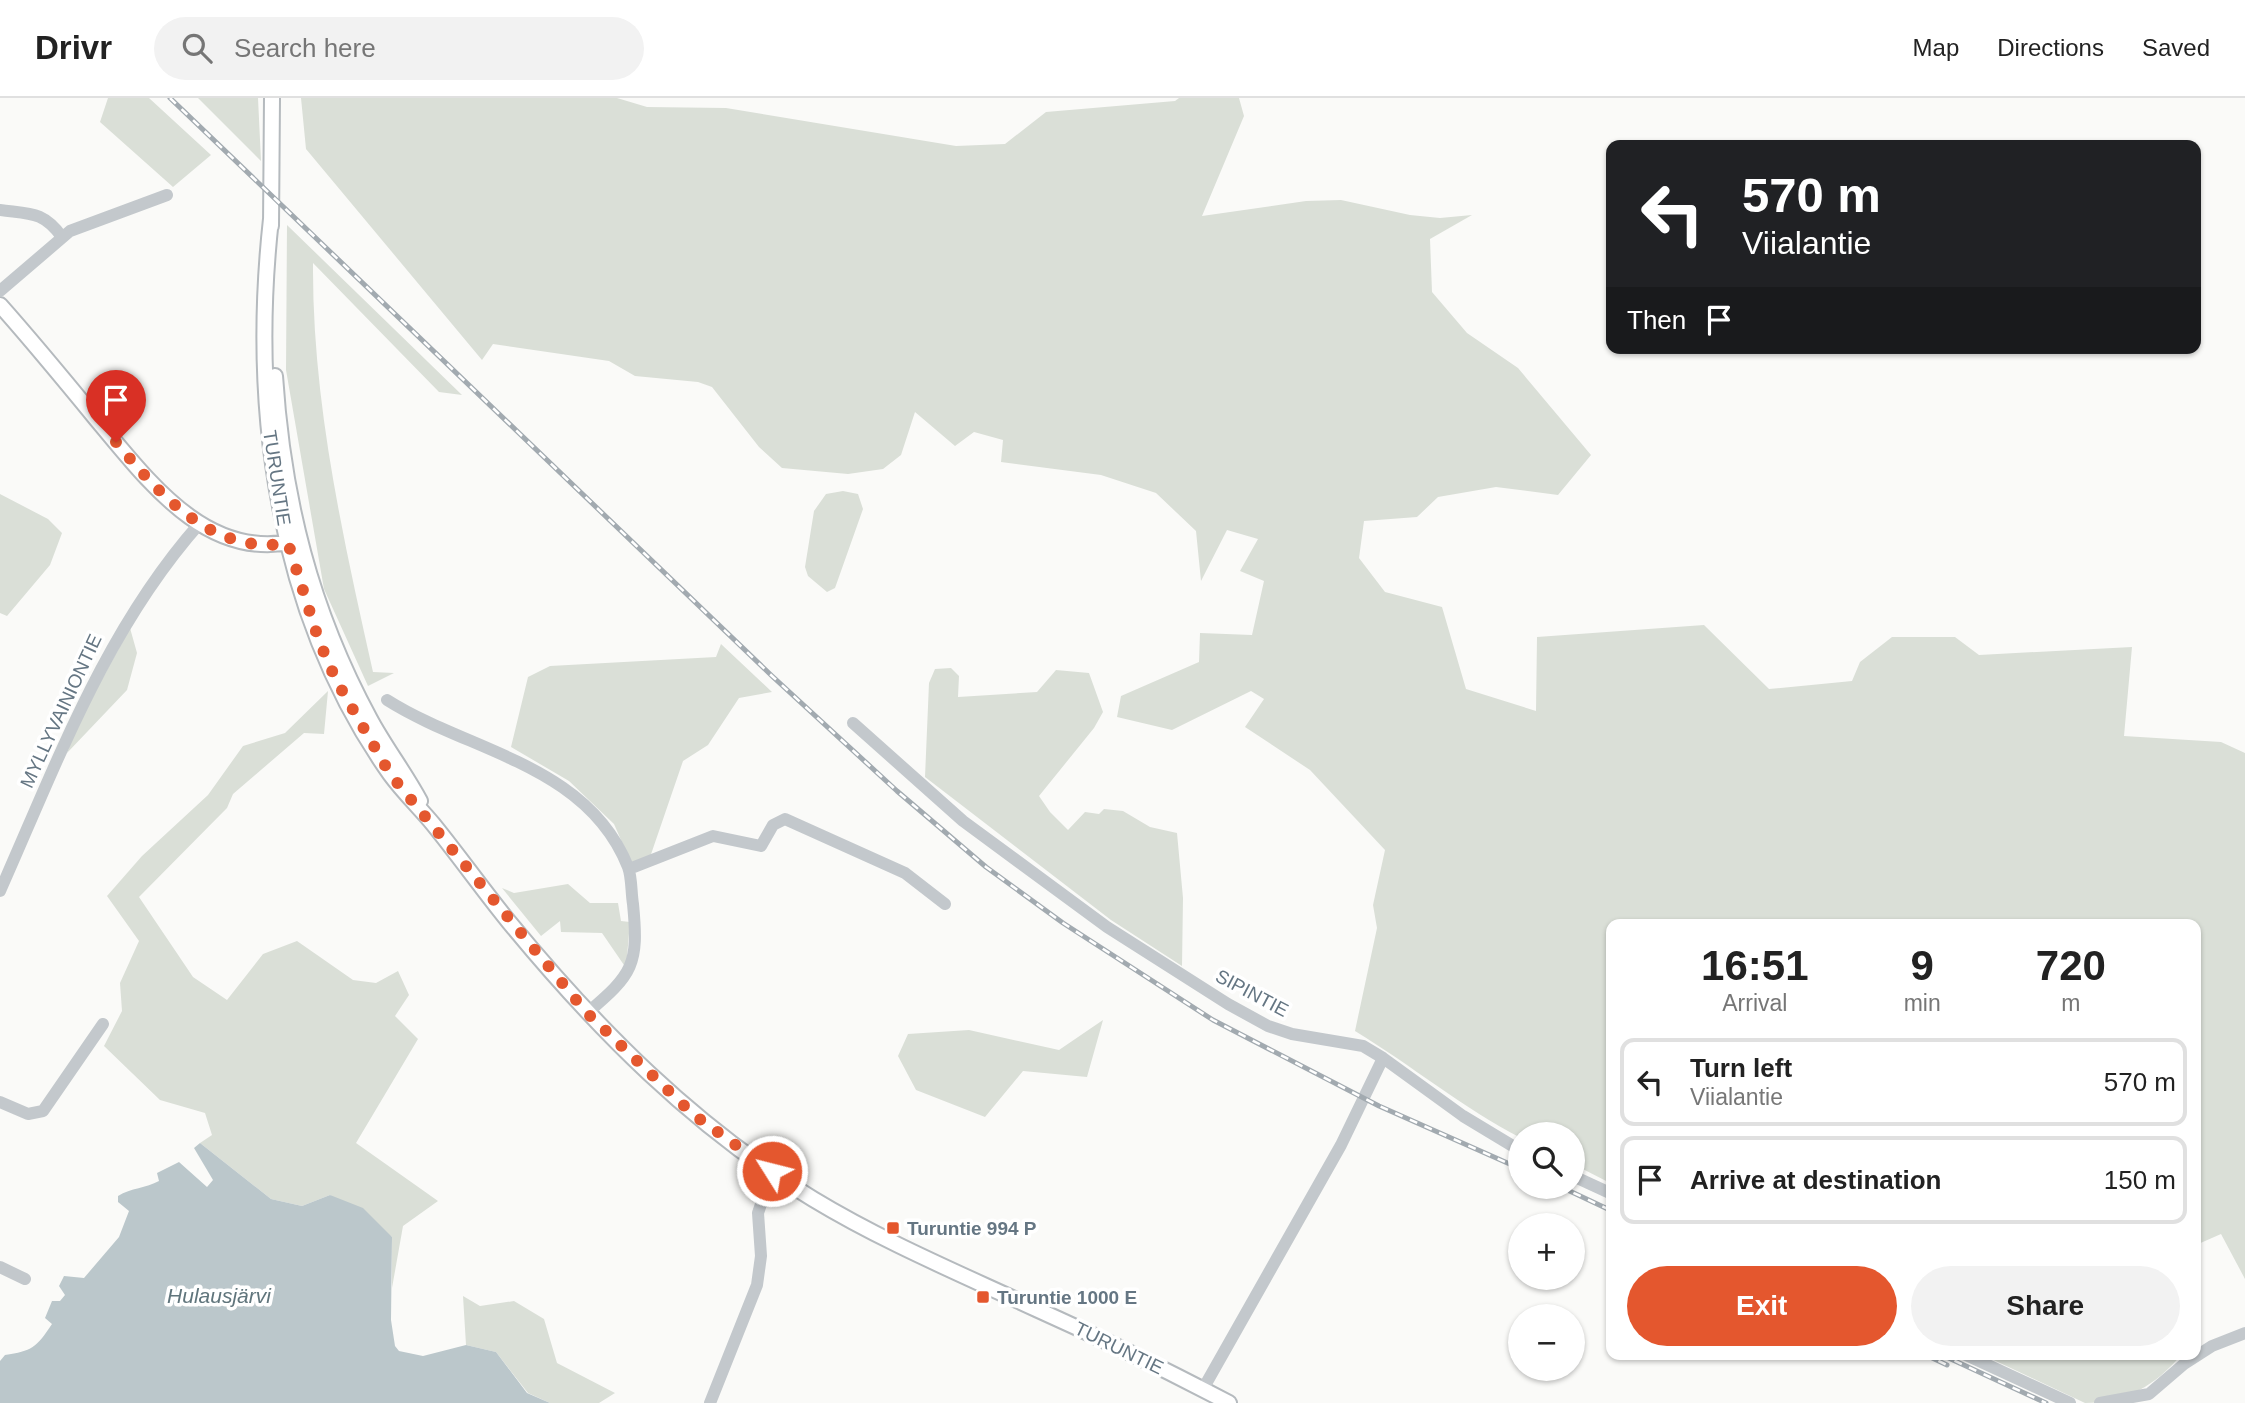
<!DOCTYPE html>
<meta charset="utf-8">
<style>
:root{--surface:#fff;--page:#f2f2f2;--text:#222;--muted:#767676;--line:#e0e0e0;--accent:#e4572e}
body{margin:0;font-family:Helvetica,sans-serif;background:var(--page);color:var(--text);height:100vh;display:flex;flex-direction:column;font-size:26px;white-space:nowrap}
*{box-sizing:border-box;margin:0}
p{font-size:23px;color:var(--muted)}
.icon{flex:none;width:38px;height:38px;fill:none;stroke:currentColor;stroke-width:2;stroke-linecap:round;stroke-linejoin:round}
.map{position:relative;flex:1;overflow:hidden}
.drawer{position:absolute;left:1606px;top:821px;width:595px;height:441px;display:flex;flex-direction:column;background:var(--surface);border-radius:14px;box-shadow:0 2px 5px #0004}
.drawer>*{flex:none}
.banner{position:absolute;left:1606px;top:42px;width:595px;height:214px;border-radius:14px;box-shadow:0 2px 5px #0004;background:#202124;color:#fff;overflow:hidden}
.fabs{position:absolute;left:1508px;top:1024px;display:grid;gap:14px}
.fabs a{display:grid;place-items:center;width:77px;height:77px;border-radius:50%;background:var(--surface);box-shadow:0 2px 5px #0004;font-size:35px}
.pin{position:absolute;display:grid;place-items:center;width:60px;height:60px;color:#fff;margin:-72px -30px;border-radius:50% 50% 50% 0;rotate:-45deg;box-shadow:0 0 7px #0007}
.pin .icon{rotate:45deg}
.me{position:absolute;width:77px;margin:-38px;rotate:306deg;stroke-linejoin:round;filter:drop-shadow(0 0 5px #0008)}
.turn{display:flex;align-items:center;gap:24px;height:147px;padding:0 21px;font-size:32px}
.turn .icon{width:91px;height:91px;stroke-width:2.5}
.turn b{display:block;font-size:49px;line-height:60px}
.then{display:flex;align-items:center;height:66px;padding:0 21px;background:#0003;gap:14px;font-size:26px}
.eta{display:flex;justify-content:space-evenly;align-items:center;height:119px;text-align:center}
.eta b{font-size:42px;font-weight:700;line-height:49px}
.cta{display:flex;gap:14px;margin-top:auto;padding:14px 21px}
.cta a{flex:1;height:80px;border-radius:42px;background:var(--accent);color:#fff;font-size:28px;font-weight:700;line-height:80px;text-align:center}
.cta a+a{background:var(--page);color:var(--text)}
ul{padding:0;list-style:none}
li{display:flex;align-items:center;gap:21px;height:88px;margin:0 14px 10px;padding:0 7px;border:4px solid var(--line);border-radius:14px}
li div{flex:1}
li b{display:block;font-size:26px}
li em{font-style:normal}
header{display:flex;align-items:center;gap:42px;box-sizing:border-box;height:98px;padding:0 35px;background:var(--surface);border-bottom:2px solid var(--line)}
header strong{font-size:33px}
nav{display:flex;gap:38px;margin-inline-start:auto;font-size:24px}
.search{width:490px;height:63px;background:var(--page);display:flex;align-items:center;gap:18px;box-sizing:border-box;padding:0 24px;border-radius:38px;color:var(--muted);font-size:26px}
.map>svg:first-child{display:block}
.green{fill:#dadfd7}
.water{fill:#bbc7cb}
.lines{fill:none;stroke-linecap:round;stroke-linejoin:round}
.major-casing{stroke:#b5babe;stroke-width:18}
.minor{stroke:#c3c8cc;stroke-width:12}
.major{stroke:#fff;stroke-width:14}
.rail-casing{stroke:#a2aab0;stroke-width:5}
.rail{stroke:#fff;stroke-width:2.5;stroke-dasharray:8;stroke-linecap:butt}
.route{stroke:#e4572e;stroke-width:12;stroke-dasharray:0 21.6}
.poi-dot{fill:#e4572e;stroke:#fff;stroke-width:2.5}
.labels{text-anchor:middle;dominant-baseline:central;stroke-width:7;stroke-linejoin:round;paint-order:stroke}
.street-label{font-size:19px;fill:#657683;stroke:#fff}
.poi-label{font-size:19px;font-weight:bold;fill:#657683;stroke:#fff;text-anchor:start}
.water-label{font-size:21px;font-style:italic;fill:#60757c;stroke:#fff}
</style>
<header>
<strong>Drivr</strong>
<div class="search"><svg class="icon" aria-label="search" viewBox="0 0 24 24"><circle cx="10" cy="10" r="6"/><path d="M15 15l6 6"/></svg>Search here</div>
<nav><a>Map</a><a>Directions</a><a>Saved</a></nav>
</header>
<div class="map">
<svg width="2245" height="1305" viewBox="0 0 2245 1305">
<rect width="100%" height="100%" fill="#fafaf8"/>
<path class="green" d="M 108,0 L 149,0 L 211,57 L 173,89 L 100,24 Z
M 198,0 L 258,0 L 261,63 Z
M 301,0 L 617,0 L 647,9 L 726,10 L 956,48 L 1005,46 L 1046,14 L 1175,3 L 1179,0 L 1239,0 L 1244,18 L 1202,118 L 1306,103 L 1341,102 L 1410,117 L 1440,120 L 1472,117 L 1430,141 L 1432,194 L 1467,235 L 1518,270 L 1591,357 L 1558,397 L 1496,389 L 1438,399 L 1417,419 L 1364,423 L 1359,460 L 1385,494 L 1442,509 L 1466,591 L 1536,613 L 1537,539 L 1704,527 L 1769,591 L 1852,583 L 1860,564 L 1892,539 L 1955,539 L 1979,557 L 2132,549 L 2124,638 L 2221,644 L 2245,655 L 2245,1181 L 2221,1136 L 2196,1147 L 2196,826 L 1612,826 L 1612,1086 L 1573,1066 L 1573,1036 L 1521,1036 L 1521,1040 C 1463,1010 1411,967 1355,933 L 1377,830 L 1373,807 L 1385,752 L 1310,672 L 1245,629 L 1264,601 L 1251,593 L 1172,632 L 1117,619 L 1121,598 L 1199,564 L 1200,535 L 1252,537 L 1264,483 L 1240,473 L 1258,441 L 1227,432 L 1201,483 L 1196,433 L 1156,395 L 1101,377 L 1001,364 L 1003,342 L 974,334 L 955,348 L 915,314 L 901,357 L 883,371 L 848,376 L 782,370 L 759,349 L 712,289 L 698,284 L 635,278 L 609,263 L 493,246 L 482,262 L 306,51 Z
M 287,127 L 462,297 L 439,294 L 313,165 C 312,303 343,440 373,574 L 394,575 L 368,588 L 324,491 L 286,272 Z
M 843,393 L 858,396 L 863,411 L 835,490 L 827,494 L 808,478 L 805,469 L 814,413 L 826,396 Z
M 0,396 L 48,421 L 62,435 L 50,467 L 7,518 L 0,515 Z
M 130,530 L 137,555 L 127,592 L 67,655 L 77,627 Z
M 721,546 L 772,594 L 739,600 L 708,647 L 683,663 L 648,765 L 635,774 L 614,726 L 569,683 L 511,649 L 528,579 L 550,568 L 716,559 Z
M 951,570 L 959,578 L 958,599 L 1037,594 L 1056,572 L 1089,575 L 1103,614 L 1094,630 L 1039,698 L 1050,714 L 1068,732 L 1085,714 L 1099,716 L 1104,711 L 1123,713 L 1150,729 L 1177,735 L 1183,800 L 1182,868 L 1111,822 L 925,679 L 929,585 L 935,571 Z
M 328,593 L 324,636 L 304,635 L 233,696 L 227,710 L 139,799 L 193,879 L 227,902 L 263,856 L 297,843 L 353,882 L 376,885 L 398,873 L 409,897 L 395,918 L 418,941 L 356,1045 L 438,1103 L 403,1128 L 392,1190 L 392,1139 L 330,1097 L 302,1108 L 271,1101 L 200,1045 L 212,1037 L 205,1015 L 160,1002 L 104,948 L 122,913 L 120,885 L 139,843 L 107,798 L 142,758 L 208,697 L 243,648 L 285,635 Z
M 568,786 L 590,805 L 618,805 L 621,823 L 630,824 L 626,870 L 602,835 L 561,834 L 560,823 L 541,838 L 502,790 L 514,795 Z
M 1103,922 L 1087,979 L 1023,973 L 985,1019 L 916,992 L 898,958 L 908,936 L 969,932 L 1059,952 Z
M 463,1198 L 480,1208 L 514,1203 L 544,1221 L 557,1265 L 615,1295 L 599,1305 L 550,1305 L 528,1295 L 496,1254 L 466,1247 Z
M 1983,1257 L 2181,1257 C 2156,1287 2126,1305 2085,1305 Z"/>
<path class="water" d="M 200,1045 L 271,1101 L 302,1108 L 330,1097 L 363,1110 L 392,1139 L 391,1222 L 395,1248 L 399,1253 L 423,1258 L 466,1247 L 496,1254 L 527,1295 L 550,1305 L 0,1305 L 0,1263 L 5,1257 C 32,1253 36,1250 52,1226 L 45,1220 L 52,1203 L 60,1203 L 65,1197 L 59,1188 L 64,1178 L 84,1180 L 119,1139 L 129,1113 L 118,1104 L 118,1098 C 131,1090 146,1090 159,1083 L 157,1075 L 179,1064 L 207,1089 L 213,1082 L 194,1050 Z"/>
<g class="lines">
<g class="major-casing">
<path id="major" d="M 271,121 C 250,312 277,516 390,676 C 403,694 419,709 433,726 C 459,758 483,792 509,824 C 597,931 694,1029 813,1101 C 884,1144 961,1176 1036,1211 C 1101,1240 1166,1272 1229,1305
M 271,128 L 272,0
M 0,207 C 33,244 65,283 97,322 C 147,381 206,464 295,443
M 275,278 C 283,401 311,512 370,621 C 385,649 405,675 420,703"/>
</g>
<path class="minor" d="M 0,112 C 30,116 43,113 62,139
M 0,193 L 70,133 L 167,97
M 387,602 C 469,654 587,666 628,769 C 632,780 631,794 633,806 C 639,867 633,876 587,915
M 853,625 L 963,723 L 1107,829 L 1228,906 L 1268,928 L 1292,936 L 1363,948 L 1383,960 L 1341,1047 L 1203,1291
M 629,771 L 713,738 L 761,748 L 773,727 L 785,721 L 905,775 L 945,806
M 0,793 C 57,665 105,532 200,425
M 1383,960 L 1463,1018 L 1521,1053
M 0,1004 L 28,1016 L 43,1013 L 103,926
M 1573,1078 L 1612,1096
M 0,1169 L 25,1181
M 1964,1256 L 2070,1305
M 710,1305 L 757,1187 L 761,1158 L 758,1115 L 772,1074
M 2100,1305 L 2149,1296 L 2184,1266 L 2212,1248 L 2245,1235"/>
<use href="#major" class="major"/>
<g class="rail-casing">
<path id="rail" d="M 170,0 L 772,578 L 897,693 L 986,769 L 1063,825 L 1213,922 L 1379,1008 L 1521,1071
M 1559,1088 L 1612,1113
M 1924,1256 L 1947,1267
M 1940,1256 L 2046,1305"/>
</g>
<use href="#rail" class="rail"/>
</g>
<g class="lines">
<path class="route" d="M 116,344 C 159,396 213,458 288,445 L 319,543 L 336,582 L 390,676 L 587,915 L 694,1017 L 772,1073"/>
</g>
<g class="poi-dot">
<rect x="886" y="1123" width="14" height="14" rx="3.5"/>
<rect x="976" y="1192" width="14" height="14" rx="3.5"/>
</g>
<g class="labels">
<g class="street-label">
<text transform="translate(277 380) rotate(81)">TURUNTIE</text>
<text transform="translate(61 613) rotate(-65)">MYLLYVAINIONTIE</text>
<text transform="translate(1252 895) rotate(28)">SIPINTIE</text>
<text transform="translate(1119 1250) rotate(26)">TURUNTIE</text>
</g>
<g class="poi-label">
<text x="907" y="1130">Turuntie 994 P</text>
<text x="997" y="1199">Turuntie 1000 E</text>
</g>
<g class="water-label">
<text x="219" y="1197">Hulausjärvi</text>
</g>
</g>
</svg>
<div class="fabs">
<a><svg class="icon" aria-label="search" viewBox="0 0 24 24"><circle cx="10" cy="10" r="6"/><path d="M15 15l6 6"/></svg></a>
<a>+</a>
<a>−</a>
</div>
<div class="pin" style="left:116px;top:344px;background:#d93025"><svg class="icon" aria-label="arrive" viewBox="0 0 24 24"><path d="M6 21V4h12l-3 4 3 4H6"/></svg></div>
<svg class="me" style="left:772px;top:1073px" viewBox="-20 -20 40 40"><circle r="17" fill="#e4572e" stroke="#fff" stroke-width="3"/><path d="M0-11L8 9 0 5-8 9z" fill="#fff"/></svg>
<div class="banner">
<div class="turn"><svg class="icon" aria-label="left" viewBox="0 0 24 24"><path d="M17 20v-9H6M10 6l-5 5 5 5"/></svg><div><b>570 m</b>Viialantie</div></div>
<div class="then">Then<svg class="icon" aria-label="arrive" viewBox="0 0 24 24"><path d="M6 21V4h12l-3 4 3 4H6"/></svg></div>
</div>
<section class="drawer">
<div class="eta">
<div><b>16:51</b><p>Arrival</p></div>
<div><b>9</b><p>min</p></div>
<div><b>720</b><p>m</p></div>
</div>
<ul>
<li><svg class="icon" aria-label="left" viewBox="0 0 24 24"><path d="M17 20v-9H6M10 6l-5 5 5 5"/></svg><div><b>Turn left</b><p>Viialantie</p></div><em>570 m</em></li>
<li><svg class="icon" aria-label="arrive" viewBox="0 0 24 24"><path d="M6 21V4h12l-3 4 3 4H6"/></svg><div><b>Arrive at destination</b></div><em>150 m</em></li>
</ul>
<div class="cta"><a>Exit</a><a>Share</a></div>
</section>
</div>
